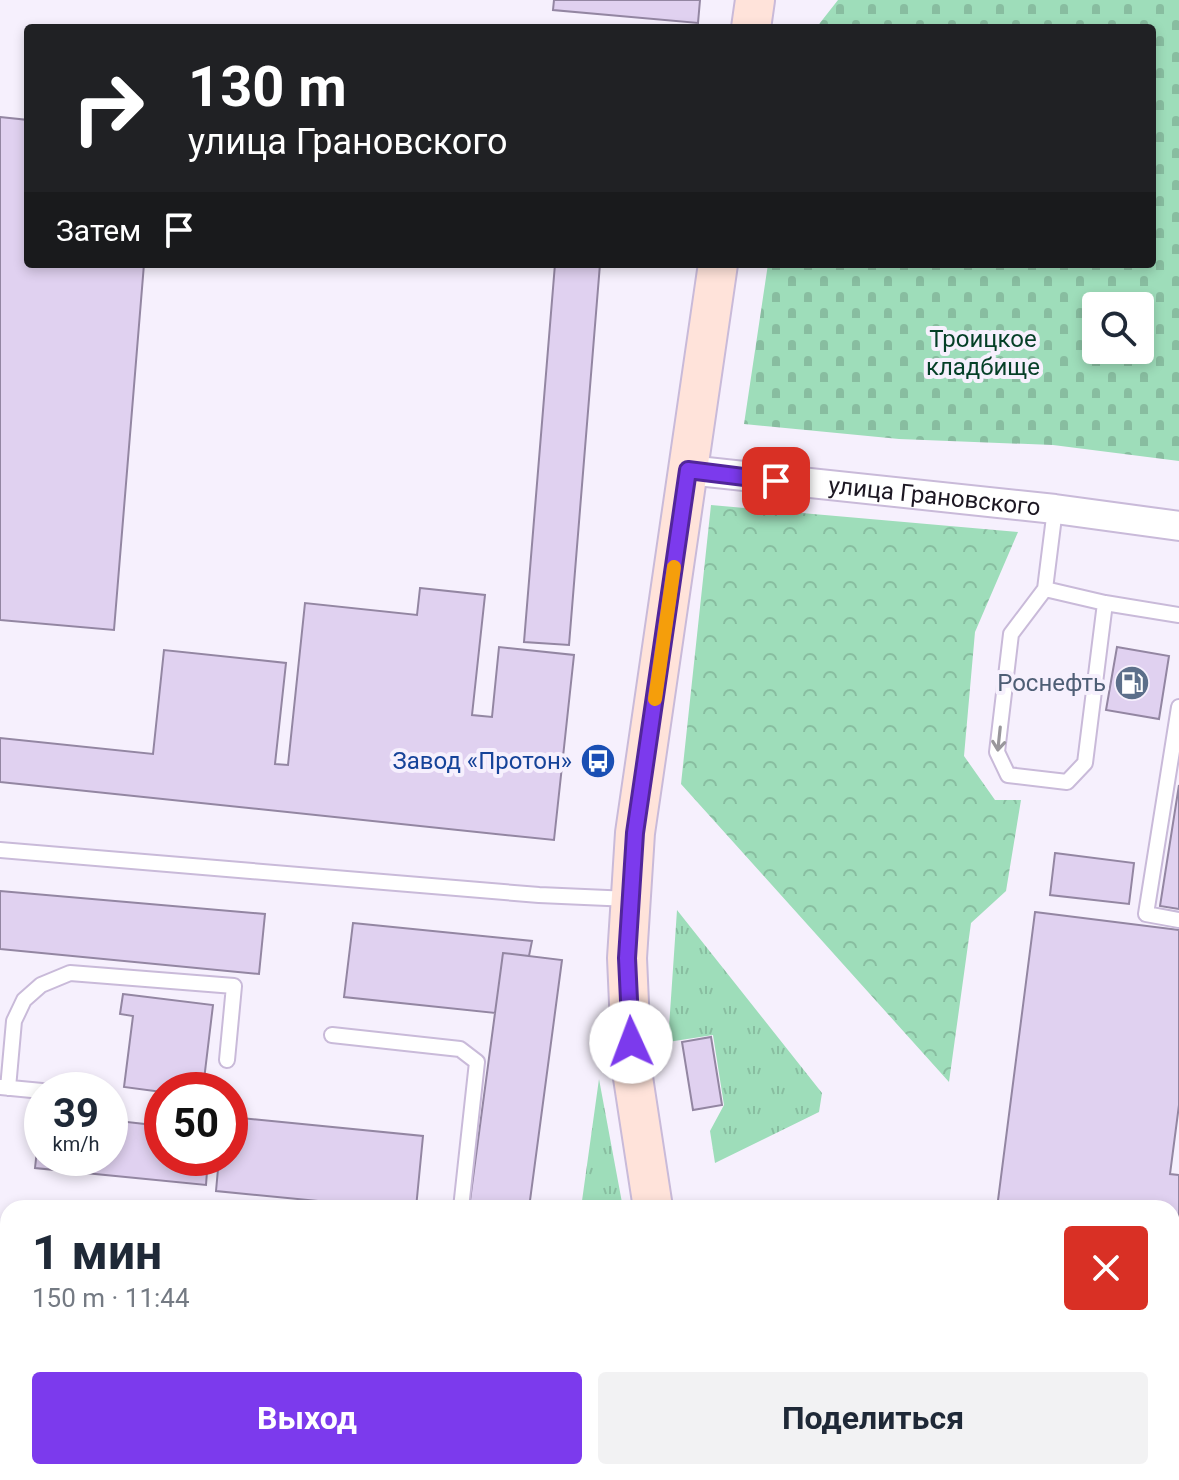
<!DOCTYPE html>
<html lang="ru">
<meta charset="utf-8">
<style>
:root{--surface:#fff;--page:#f2f2f3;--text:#1f2937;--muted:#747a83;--accent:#7c3aed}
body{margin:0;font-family:Roboto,sans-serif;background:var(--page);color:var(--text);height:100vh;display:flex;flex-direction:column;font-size:30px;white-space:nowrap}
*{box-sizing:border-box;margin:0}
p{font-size:26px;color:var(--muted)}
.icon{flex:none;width:44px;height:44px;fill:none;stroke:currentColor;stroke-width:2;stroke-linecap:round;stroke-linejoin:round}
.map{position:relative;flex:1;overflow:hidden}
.details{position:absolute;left:0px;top:1200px;width:1180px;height:280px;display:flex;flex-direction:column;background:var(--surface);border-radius:24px 24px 0 0;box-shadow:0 4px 12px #0003}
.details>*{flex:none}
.hud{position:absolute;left:24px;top:24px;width:1132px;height:244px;border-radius:8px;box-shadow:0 4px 12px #0003;background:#202124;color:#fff;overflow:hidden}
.fabs{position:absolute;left:1082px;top:292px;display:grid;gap:16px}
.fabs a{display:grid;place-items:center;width:72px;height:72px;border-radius:8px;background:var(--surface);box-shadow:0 4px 12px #0003;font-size:40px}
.speed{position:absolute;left:24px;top:1072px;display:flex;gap:16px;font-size:40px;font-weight:700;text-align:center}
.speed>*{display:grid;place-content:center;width:104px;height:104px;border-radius:50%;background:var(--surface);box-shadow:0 4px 12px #0003;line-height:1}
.speed small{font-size:20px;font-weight:400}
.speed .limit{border:12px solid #d22;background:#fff;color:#111}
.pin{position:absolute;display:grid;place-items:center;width:68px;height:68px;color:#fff;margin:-34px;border-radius:16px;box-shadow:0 4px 12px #0006}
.me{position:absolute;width:88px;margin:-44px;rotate:358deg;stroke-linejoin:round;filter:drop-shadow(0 0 6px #0008)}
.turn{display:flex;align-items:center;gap:28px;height:168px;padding:0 32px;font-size:36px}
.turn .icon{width:104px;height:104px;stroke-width:2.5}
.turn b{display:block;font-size:56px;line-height:68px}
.then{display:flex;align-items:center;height:76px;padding:0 32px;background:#0003;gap:16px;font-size:30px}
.round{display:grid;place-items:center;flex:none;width:84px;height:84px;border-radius:8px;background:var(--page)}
.head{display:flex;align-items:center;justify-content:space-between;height:136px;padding:0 32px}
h1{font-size:48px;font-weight:700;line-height:60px}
.button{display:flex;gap:16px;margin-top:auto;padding:16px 32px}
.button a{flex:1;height:92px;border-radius:8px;background:var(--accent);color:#fff;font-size:32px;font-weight:700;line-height:92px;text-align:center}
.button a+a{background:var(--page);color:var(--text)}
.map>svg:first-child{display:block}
.grass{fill:url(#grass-tufts)}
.forest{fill:url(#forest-crowns)}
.cemetery{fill:url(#cemetery-stones);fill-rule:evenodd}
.park{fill:url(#park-dots)}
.building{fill:#e0d1f0;stroke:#9386a2;stroke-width:2}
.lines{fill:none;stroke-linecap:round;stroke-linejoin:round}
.service-casing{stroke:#c9bad9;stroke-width:18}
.minor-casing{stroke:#c9bad9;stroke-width:32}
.tertiary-casing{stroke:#c9bad9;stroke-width:38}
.secondary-casing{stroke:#c9bad9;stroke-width:42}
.service{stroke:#fff;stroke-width:14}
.minor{stroke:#fff;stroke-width:28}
.tertiary{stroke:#fff;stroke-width:34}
.secondary{stroke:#ffe3da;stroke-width:38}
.oneway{stroke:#99979c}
.route-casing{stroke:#51269a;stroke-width:20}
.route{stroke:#7c3aed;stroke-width:14}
.slow{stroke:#f59e0b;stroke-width:14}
.labels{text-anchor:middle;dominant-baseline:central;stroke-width:8;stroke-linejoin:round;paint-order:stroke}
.park-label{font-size:24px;fill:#053f27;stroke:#f6f0fd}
.street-label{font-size:24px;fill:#1c1722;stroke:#f6f0fd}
.service-label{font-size:24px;fill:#4e5e75;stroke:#f6f0fd;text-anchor:end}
.transit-label{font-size:24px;fill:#164399;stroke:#f6f0fd;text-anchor:end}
</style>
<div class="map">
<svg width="1179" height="1480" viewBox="0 0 1179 1480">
<defs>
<pattern id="grass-tufts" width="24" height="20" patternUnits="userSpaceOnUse" patternTransform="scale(2)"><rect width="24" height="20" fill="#9eddba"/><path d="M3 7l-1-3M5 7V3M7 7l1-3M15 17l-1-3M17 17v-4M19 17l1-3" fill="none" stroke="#88bda0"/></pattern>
<pattern id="forest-crowns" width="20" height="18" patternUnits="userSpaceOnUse" patternTransform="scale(2)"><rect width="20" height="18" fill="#9eddba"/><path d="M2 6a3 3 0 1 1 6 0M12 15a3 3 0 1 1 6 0" fill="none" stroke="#88bda0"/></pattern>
<pattern id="cemetery-stones" width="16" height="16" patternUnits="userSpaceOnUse" patternTransform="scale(2)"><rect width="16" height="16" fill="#9eddba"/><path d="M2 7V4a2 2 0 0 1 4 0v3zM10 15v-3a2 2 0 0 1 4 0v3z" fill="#88bda0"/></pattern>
<pattern id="park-dots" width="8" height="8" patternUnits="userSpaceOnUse" patternTransform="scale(2)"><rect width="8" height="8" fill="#9eddba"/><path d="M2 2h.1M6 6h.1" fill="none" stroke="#88bda0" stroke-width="1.8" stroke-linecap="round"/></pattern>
</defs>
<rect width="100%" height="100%" fill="#f6f0fd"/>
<path class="grass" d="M 677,910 L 822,1093 L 819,1112 L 715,1163 L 710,1131 L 724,1105 L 713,1035 L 668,1042 Z
M 599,1079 L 623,1208 L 581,1208 Z"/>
<path class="forest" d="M 711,505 L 1018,532 L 975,632 L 964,756 L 995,800 L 1021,800 L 1006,891 L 971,923 L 949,1082 L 681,784 Z"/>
<path class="cemetery" d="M 838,0 L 1179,0 L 1179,461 L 1053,445 L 899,439 L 744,424 L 768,264 L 1152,264 L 1152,28 L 816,28 ZM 1096,306 L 1140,306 L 1140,350 L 1096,350 Z"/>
<path class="park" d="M 567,1472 L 684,1472 L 688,1480 L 566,1480 Z"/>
<path class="building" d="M 554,0 L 700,0 L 698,23 L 553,10 Z
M 0,117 L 28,120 L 28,264 L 144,264 L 114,630 L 0,620 Z
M 555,264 L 600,264 L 569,645 L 524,642 Z
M 420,588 L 485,595 L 472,715 L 492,717 L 499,647 L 574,655 L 554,840 L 0,782 L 0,738 L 153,754 L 164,650 L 286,663 L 275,764 L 288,765 L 305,603 L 417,615 Z
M 1117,647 L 1169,656 L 1159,719 L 1106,710 Z
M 1179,785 L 1179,909 L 1160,906 Z
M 1055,853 L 1134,863 L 1129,904 L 1050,895 Z
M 0,891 L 265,914 L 259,974 L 0,949 Z
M 1035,912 L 1179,930 L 1179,1105 L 1170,1174 L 1179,1175 L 1179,1267 L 1172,1266 L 1172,1208 L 997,1208 Z
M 353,923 L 532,941 L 529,956 L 503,953 L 495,1013 L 344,997 Z
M 503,953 L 562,960 L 529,1208 L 469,1208 Z
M 123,994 L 213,1005 L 204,1080 L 219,1082 L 218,1090 L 162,1092 L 124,1087 L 133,1016 L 120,1014 Z
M 711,1037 L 722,1105 L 693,1110 L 682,1042 Z
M 41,1113 L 42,1158 L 110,1158 L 110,1120 L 162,1126 L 162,1158 L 208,1158 L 206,1185 L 35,1168 Z
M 230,1117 L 423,1136 L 416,1208 L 390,1208 L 216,1191 L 219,1158 L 230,1158 Z
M 0,1349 L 8,1349 L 8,1413 L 0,1413 Z
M 370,1472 L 444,1475 L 445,1472 L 513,1472 L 512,1480 L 369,1480 Z"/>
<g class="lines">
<g class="service-casing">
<path id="service" d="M 1055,509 L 1045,589 L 1105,603 L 1179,615
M 1045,589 L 1011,634 L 997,752 L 1008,775 L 1067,782 L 1085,763 L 1105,603
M 1179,707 L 1146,914 L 1179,920
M 0,850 L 539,895 L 630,899
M 332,1035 L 460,1049 L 477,1062 L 461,1208
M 0,1087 L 42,1091
M 8,1088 L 14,1021 L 24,1000 L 41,985 L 70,973 L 234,986 L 227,1060
M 0,1452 L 8,1453
M 243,1472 L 306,1477 L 308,1480
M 540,1480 L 541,1472"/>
</g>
<g class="minor-casing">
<g id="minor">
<path id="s1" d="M 688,470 L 1055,509 L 1179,526"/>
</g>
</g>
<g class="tertiary-casing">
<path id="tertiary" d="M 0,1317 L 8,1317"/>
</g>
<g class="secondary-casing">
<path id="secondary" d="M 751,28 L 755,0
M 653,1208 L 632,1071 L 627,958 L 635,833 L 718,264
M 735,1472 L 738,1480"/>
</g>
<use href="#service" class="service"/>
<use href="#minor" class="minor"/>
<use href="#tertiary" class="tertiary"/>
<use href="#secondary" class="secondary"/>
</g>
<defs><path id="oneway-shaft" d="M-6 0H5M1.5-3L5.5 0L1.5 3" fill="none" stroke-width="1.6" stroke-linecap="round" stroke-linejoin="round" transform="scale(2)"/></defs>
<use class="oneway" href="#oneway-shaft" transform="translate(999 739) rotate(96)"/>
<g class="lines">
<g class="route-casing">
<path id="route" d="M 631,1042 L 627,958 L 635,833 L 688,470 L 776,481"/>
</g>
<use href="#route" class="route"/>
<path class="slow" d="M 655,699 L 674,567"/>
</g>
<defs>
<g id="fuel-disc" transform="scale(1.8)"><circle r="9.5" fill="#5c6f8a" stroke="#f6f0fd"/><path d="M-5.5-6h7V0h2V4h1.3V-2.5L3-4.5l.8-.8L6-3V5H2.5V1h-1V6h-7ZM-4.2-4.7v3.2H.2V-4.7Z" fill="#fff"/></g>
<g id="bus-disc" transform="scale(1.8)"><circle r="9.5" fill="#1a4fb4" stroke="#f6f0fd"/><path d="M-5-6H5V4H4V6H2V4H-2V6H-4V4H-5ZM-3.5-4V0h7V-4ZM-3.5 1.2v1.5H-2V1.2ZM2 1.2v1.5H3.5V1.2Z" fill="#fff"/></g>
</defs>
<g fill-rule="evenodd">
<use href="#fuel-disc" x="1132" y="683"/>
<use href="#bus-disc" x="598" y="761"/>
</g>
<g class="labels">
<g class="park-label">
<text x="983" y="339">Троицкое<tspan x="983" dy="28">кладбище</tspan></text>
</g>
<g class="street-label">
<text stroke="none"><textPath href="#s1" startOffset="248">улица Грановского</textPath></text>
</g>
<g class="service-label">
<text x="1106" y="683">Роснефть</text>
</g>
<g class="transit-label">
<text x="572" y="761">Завод «Протон»</text>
</g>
</g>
</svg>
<div class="fabs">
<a><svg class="icon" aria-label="search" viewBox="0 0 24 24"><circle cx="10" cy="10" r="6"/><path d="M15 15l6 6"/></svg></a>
</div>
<div class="speed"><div>39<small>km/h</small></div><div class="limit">50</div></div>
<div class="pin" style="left:776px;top:481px;background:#d93025"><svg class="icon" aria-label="arrive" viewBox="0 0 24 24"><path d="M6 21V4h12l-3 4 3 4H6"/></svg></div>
<svg class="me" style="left:631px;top:1042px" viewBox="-20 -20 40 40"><circle r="19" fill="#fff"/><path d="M0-13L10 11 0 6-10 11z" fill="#7c3aed"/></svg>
<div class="hud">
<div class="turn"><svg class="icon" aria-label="right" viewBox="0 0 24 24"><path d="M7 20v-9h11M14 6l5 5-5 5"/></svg><div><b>130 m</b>улица Грановского</div></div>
<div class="then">Затем<svg class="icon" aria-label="arrive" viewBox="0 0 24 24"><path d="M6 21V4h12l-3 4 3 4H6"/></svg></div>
</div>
<section class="details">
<div class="head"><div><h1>1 мин</h1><p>150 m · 11:44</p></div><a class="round" style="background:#d93025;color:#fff"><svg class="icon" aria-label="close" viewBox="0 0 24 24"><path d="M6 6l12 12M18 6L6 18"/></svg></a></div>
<div class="button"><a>Выход</a><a>Поделиться</a></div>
</section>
</div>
